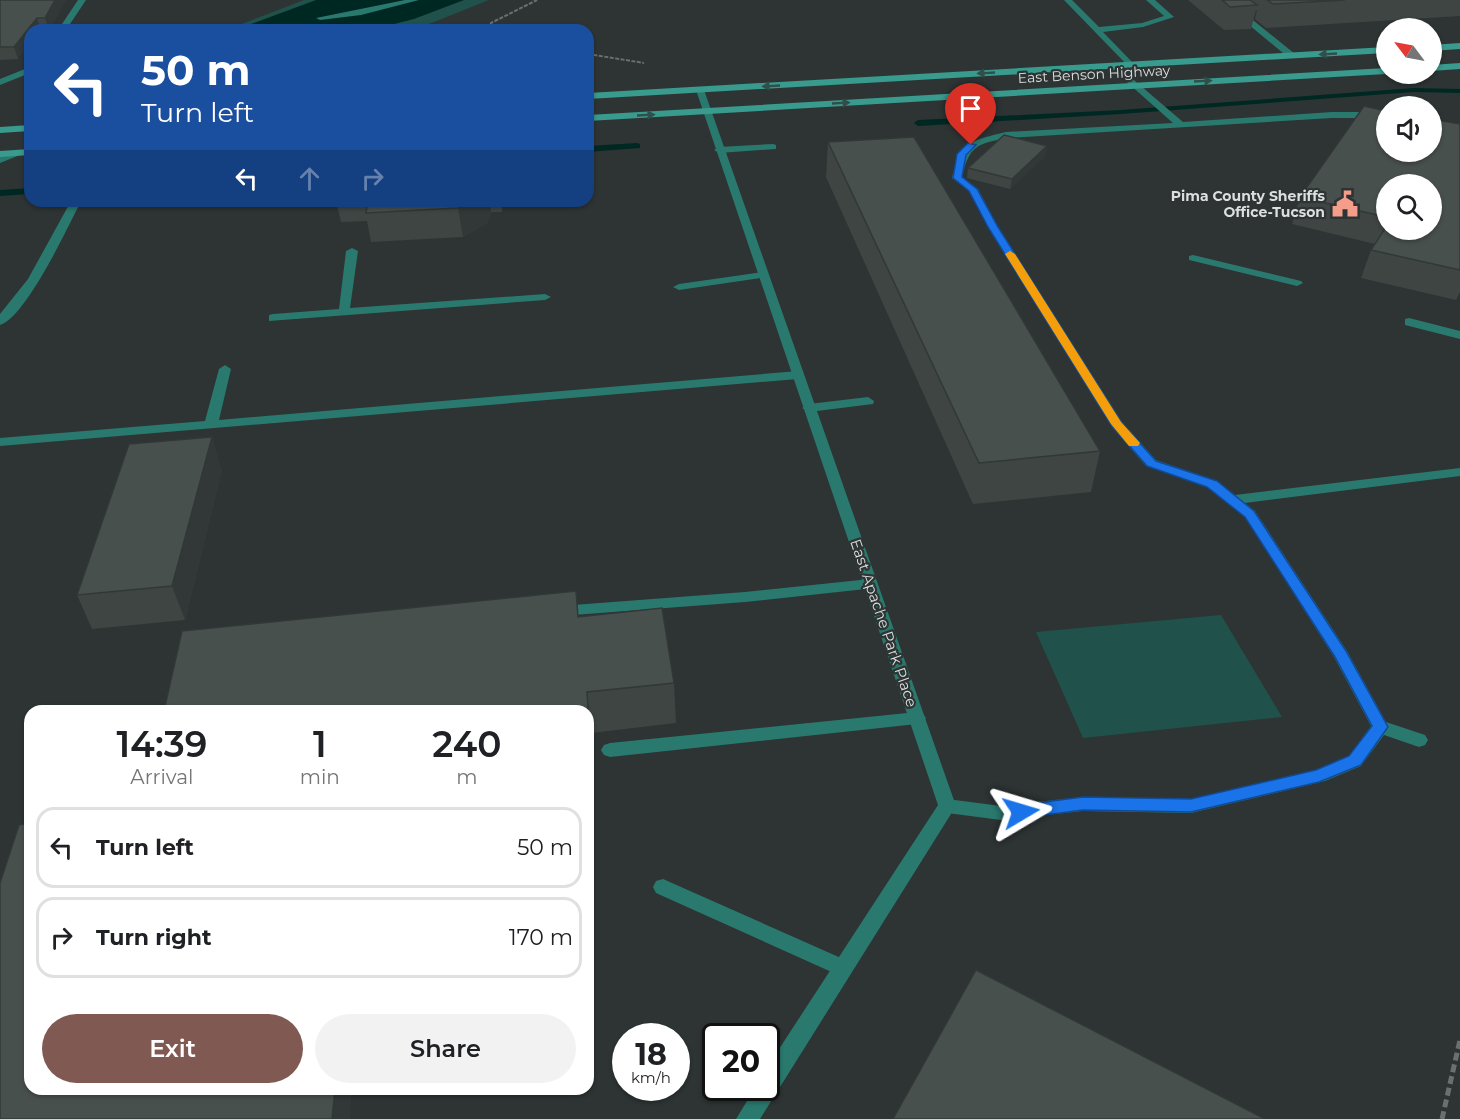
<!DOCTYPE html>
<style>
:root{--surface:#fff;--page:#f2f2f2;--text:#202124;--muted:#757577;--line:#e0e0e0;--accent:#7f5952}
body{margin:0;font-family:Montserrat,sans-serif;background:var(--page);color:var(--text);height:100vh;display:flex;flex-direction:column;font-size:22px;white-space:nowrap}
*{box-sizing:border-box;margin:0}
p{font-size:20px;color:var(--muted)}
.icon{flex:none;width:33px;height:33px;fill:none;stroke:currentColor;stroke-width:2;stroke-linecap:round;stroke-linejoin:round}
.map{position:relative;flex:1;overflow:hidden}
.details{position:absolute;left:24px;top:705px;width:570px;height:390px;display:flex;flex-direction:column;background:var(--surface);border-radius:18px;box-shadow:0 2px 4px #0004}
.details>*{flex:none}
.top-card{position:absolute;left:24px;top:24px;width:570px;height:183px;border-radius:18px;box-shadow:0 2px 4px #0004;background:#1a4fa0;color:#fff;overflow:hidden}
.needle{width:39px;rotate:302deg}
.controls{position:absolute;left:1376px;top:18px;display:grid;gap:12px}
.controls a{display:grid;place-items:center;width:66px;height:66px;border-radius:50%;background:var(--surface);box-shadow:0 2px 4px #0004;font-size:30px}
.speed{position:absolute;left:612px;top:1023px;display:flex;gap:12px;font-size:30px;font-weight:700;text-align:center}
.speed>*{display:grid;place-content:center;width:78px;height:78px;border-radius:50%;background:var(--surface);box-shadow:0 2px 4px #0004;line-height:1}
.speed small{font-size:15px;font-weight:400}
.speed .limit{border:3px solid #111;border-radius:9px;background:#fff;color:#111}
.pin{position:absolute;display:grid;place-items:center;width:51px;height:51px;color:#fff;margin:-62px -26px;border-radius:50% 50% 50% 0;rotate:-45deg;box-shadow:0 0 6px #0007}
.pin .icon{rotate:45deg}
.me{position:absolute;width:66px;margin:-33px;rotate:83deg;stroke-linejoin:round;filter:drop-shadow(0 0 4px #0008)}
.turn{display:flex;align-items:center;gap:21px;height:126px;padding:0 18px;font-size:27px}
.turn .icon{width:78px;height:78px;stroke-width:2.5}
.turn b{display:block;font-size:42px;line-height:51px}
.lanes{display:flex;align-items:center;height:57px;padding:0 18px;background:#0003;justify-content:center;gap:30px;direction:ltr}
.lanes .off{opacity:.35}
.eta{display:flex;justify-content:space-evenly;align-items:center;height:102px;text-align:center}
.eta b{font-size:36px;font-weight:600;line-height:42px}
.cta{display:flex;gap:12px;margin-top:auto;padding:12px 18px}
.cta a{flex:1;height:69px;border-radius:36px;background:var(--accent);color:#fff;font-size:24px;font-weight:600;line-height:69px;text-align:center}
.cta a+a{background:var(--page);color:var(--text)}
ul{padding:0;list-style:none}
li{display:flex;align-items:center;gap:18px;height:81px;margin:0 12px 9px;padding:0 6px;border:3px solid var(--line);border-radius:18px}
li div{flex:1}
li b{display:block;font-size:22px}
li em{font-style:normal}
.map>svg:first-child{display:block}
.green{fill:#20524b}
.water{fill:#002823}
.pier{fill:#2d3433}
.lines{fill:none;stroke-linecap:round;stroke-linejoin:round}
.stream{fill:#002823;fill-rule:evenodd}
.path-far1{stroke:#6a706f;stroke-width:2;stroke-dasharray:4 1.5;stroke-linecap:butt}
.path{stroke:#6a706f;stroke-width:5;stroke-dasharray:8 4;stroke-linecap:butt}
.lane{fill:#2a796e;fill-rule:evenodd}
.street{fill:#2a796e;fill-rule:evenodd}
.secondary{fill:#389b8d;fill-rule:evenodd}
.wall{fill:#3e4543;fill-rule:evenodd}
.shaded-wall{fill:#323837}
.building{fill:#48504e;stroke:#323837;stroke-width:1.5}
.oneway{fill:#304e4a}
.route{fill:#1a73e8;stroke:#114b97;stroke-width:1.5}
.slow{fill:#f59e0b}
.labels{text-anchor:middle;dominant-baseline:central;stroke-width:4.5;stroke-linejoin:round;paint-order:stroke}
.far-street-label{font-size:14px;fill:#dbdfde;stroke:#2d3433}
.far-poi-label{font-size:14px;font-weight:bold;fill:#dbdfde;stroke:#2d3433;text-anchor:end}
.street-label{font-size:15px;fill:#dbdfde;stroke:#2d3433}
</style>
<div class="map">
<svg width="1460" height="1119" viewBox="0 0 1460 1119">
<rect width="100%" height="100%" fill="#2d3433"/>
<path class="green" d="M 304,0 L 489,0 L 414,30 L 226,30 Z
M 1221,615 L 1282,717 L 1083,738 L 1036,632 Z"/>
<path class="water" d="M 316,0 L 464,0 L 414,19 L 371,30 L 235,30 Z"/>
<path class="pier" d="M 30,115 L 30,136 L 0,147 L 0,119 Z"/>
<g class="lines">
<path class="stream" d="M 1414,88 L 1460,89 L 1460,93 L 1414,92 L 1121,114 L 918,126 L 914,123 L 918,120 L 1121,110 Z
M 637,143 L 640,144 L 640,148 L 588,152 L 588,146 Z
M 30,188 L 30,194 L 0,196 L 0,190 Z"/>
<path class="path-far1" d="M 285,30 L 296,27
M 490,30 L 491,23 L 537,0
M 588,54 L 644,63"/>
<path class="path" d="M 1442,1119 L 1460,1040"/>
<path class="lane" d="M 405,0 L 419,0 L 361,15 L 320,20 L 316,18 Z
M 1064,0 L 1072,0 L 1099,27 L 1142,23 L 1164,16 L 1146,0 L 1155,0 L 1174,17 L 1143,27 L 1103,32 L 1133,63 L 1134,65 L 1130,68 Z
M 1219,0 L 1228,0 L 1295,54 L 1295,58 L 1289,58 Z
M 1114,63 L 1183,122 L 1332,112 L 1386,112 L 1386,118 L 1332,118 L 1006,138 C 977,144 969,146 962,177 L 978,189 L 998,227 L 1122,422 L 1156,460 L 1217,481 L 1235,495 L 1460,468 L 1460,476 L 1245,503 L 1255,511 L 1347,651 L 1386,722 L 1425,735 L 1428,740 L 1425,745 L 1419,747 L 1384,735 L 1361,766 L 1325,781 L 1191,813 L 1083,811 L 1001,820 L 947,813 L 941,811 L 938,806 L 941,801 L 947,799 L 1001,806 L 1083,797 L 1191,799 L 1316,770 L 1349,756 L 1371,726 L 1334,657 L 1245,517 L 1207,487 L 1146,466 L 1112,427 L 988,227 L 969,191 L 952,178 C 960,142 972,140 1006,132 L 1173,123 L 1111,68 L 1110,66 Z
M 773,144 L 776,145 L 776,149 L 719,153 L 714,150 L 719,147 Z
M 17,150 L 22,153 L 20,155 L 0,163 L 0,156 Z
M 71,201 L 81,201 C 68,227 26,317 0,325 L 0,314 L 28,279 Z
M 352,248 L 358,251 L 350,308 L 545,294 L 551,297 L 545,300 L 269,321 L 269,315 L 273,314 L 339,309 L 346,251 Z
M 1193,255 L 1301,281 L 1303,283 L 1297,286 L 1189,260 L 1189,256 Z
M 763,272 L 767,273 L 767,277 L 679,290 L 673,287 L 679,284 Z
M 1409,318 L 1460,331 L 1460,339 L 1405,325 L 1405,319 Z
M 225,365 L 231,369 L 219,420 L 798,371 L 804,375 L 798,379 L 0,446 L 0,438 L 205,421 L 219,369 Z
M 868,397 L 874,401 L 873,404 L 809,412 L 802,408 L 809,404 Z
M 870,579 L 878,584 L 875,588 L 745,602 L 560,616 L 552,611 L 560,606 L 745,592 Z
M 917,712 L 923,714 L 926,718 L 923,722 L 917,724 L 610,757 L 604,755 L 601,750 L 604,745 L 610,743 Z
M 663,879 L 850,962 L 853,968 L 850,974 L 843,977 L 836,974 L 656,893 L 653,887 L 656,881 Z"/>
<path class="street" d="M 78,0 L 86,0 L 66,30 L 58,30 Z
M 30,67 L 30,73 L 0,85 L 0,79 Z
M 700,87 L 704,90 L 956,806 L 760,1119 L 736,1119 L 755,1088 L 766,1088 L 766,1069 L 938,805 L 696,90 Z"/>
<path class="secondary" d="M 1460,43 L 1460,49 L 1431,51 L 1431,45 Z
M 1386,47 L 1386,53 L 588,99 L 588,93 Z
M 1460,63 L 1460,69 L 1431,71 L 1431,65 Z
M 1386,68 L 1386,74 L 588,121 L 588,115 Z
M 30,125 L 30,131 L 0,133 L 0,127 Z
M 30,149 L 30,155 L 0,157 L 0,151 Z"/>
</g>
<path class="wall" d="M 0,0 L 66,0 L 49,30 L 30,30 L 18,59 L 0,60 Z
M 1188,0 L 1460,0 L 1460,16 L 1266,28 L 1255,19 L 1257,10 L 1256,10 L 1251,29 L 1224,30 Z
M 1460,124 L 1460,292 L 1456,300 L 1361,278 L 1371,250 L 1375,244 L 1292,224 L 1300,197 ZM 1386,184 L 1431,230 L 1386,230 Z
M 828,142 L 1100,451 L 1091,492 L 973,504 L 826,177 Z
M 1047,146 L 1045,156 L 1010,189 L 967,178 L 968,168 Z
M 336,201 L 502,201 L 502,212 L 491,212 L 487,223 L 463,237 L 371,242 L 367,221 L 341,222 Z
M 222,470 L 185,620 L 92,629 L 77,595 Z
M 579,617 L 674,683 L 676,723 L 591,733 L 593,767 L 588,767 L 588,711 Z"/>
<path class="shaded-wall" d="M 55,0 L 66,0 L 49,30 L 45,18 Z
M 37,18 L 41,30 L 30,30 L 30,44 L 18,59 L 14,47 Z
M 1047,146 L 1045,156 L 1010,189 L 1012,179 Z
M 471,201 L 490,201 L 491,212 L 487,223 L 463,237 L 458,208 Z
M 212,437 L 222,470 L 185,620 L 172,586 Z
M 587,692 L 591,733 L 593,767 L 589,726 Z
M 335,1089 L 352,1089 L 350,1119 L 332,1119 Z"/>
<path class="building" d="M 0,0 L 55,0 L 45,18 L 37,18 L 14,47 L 0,47 Z
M 1222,0 L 1250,0 L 1257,5 L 1230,7 Z
M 1267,0 L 1345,0 L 1273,4 Z
M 1364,106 L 1386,111 L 1386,152 L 1431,152 L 1431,119 L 1460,124 L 1460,270 L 1371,250 L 1386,227 L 1386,230 L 1431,230 L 1431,184 L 1386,184 L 1386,217 L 1300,197 Z
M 1004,135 L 1047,146 L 1012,179 L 968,168 Z
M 914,137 L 1100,451 L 979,463 L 828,142 Z
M 368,201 L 471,201 L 458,208 L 366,213 Z
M 212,437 L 172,586 L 77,595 L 129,444 Z
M 576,591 L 578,617 L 662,608 L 674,683 L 587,692 L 589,726 L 588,726 L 588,711 L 164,711 L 182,631 Z
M 30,823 L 30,1089 L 335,1089 L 332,1119 L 0,1119 L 0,883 L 19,825 Z
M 976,970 L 1265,1119 L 893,1119 Z"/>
<defs><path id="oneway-solid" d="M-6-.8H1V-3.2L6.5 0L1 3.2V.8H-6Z" transform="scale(1.5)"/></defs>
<g class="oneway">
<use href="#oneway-solid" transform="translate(1328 54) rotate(177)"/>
<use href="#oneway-solid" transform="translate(986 73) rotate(177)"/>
<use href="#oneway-solid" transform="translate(1203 81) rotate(-3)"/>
<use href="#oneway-solid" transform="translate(771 86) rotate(177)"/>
<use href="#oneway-solid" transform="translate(841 103) rotate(-3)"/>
<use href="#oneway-solid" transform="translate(646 115) rotate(-3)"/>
</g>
<path class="route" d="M 968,143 L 976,145 L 966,155 L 962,177 L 977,189 L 998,227 L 1121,422 L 1156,461 L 1217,481 L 1254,511 L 1346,651 L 1388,727 L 1361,765 L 1319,782 L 1191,812 L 1083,810 L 1021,818 L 1015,816 L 1012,812 L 1015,807 L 1021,805 L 1083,797 L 1191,799 L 1316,770 L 1349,756 L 1372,726 L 1335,657 L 1245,517 L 1207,487 L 1147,466 L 1112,426 L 988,227 L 969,191 L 953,178 L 957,154 Z"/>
<path class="slow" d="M 1010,251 L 1015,254 L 1121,422 L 1140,443 L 1138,446 L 1129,446 L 1111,424 L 1005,254 Z"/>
<defs>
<g id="civic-bare" transform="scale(2.07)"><path d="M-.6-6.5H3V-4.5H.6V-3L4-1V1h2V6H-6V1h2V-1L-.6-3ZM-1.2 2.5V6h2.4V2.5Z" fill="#f49d8b" stroke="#2d3433" stroke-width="2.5" paint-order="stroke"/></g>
</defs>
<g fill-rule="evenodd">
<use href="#civic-bare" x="1345" y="204"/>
</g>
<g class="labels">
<g class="far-street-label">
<text transform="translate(1094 74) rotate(-3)">East Benson Highway</text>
</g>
<g class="far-poi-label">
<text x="1325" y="196">Pima County Sheriffs<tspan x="1325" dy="16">Office-Tucson</tspan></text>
</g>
<g class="street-label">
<text transform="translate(884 623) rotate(71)">East Apache Park Place</text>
</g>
</g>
</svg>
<div class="controls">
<a><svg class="needle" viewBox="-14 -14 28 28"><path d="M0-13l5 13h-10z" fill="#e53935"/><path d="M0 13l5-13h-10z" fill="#757577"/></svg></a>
<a><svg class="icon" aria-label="sound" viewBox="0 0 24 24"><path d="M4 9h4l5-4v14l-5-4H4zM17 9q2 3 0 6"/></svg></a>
<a><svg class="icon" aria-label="search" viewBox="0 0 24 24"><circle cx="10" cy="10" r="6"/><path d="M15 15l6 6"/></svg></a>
</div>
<div class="speed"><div>18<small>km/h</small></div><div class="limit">20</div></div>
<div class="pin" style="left:971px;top:145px;background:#d93025"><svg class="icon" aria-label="arrive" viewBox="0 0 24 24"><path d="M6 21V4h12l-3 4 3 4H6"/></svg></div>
<svg class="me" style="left:1021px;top:812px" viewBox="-20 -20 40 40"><path d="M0-17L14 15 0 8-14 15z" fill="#1a73e8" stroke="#fff" stroke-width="4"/></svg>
<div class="top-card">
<div class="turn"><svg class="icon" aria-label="left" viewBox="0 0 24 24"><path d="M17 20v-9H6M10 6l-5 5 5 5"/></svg><div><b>50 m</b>Turn left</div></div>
<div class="lanes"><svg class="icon" aria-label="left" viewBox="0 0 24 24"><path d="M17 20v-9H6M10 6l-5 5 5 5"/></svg><svg class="icon off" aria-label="ahead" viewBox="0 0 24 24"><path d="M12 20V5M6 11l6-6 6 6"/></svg><svg class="icon off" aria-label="right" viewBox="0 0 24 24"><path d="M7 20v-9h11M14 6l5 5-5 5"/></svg></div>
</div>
<section class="details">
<div class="eta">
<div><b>14:39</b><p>Arrival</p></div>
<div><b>1</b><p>min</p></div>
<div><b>240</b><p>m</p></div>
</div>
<ul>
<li><svg class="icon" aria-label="left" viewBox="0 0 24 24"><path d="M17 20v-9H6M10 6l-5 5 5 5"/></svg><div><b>Turn left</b></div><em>50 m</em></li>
<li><svg class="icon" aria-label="right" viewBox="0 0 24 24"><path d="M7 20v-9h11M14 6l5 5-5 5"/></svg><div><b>Turn right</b></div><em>170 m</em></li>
</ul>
<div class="cta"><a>Exit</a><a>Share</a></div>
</section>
</div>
